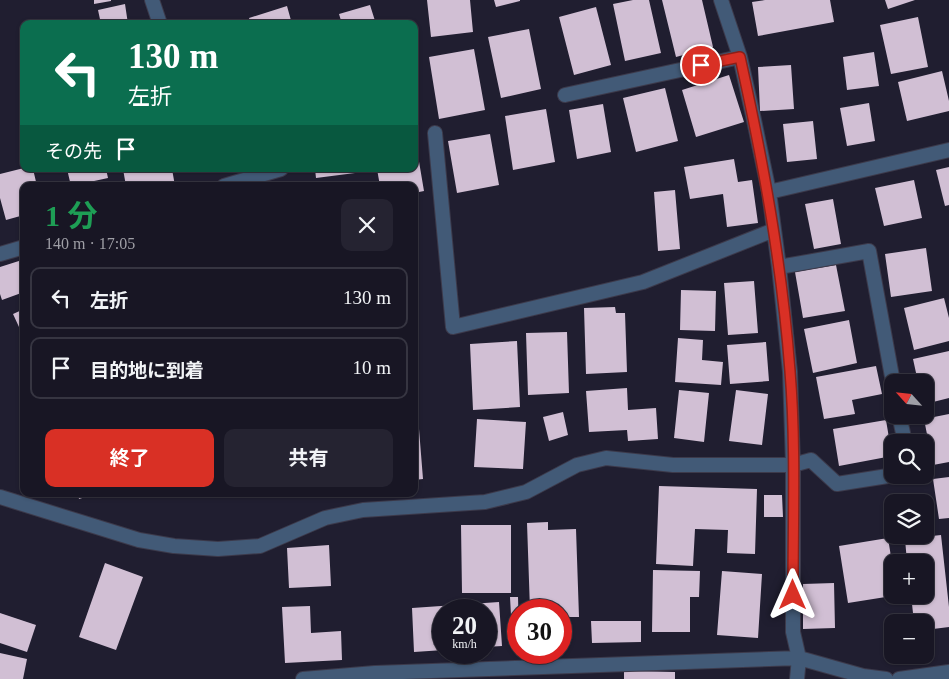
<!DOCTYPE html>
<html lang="ja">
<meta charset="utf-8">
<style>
:root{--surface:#181624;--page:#252331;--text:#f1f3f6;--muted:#9f9fa6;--line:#363541;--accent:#d93025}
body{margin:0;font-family:"Times New Roman","Noto Sans JP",serif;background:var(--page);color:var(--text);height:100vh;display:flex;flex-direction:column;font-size:19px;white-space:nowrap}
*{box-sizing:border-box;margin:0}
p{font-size:16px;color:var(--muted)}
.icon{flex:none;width:28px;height:28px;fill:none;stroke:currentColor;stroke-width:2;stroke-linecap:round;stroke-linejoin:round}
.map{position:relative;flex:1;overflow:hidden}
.sheet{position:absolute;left:20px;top:182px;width:398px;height:315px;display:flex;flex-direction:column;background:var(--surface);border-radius:10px;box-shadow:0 1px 4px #0004,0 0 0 1px var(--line)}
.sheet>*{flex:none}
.hud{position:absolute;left:20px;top:20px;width:398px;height:152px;border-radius:10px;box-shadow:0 1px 4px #0004,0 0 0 1px var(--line);background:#0b6e4f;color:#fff;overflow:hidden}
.needle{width:32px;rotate:297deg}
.controls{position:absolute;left:884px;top:374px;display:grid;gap:10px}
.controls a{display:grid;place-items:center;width:50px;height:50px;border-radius:10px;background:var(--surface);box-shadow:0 1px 4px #0004,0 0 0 1px var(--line);font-size:25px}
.speed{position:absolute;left:432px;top:599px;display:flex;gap:10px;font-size:25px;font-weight:700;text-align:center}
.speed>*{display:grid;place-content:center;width:65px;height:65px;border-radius:50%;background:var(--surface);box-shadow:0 1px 4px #0004,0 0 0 1px var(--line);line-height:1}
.speed small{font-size:12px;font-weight:400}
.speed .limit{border:8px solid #d22;background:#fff;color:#111}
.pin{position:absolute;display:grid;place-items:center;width:42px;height:42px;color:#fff;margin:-21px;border:2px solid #fff;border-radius:50%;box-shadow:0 1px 5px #0007}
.me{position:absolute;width:55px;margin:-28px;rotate:0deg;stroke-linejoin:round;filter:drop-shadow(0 0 4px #0008)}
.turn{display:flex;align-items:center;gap:18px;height:105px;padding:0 25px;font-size:22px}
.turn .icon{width:65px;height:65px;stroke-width:2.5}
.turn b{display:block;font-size:35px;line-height:42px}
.then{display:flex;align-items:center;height:48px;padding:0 25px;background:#0003;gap:10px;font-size:19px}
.round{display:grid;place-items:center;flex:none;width:52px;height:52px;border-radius:10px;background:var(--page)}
.summary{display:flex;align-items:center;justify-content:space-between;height:85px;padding:0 25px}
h1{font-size:30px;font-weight:700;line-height:38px;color:#1e9e55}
.action{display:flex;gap:10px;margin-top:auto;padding:10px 25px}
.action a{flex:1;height:58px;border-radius:10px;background:var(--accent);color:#fff;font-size:20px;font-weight:700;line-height:58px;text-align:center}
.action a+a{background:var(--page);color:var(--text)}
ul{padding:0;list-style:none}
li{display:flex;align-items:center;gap:15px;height:62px;margin:0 10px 8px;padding:0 15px;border:2px solid var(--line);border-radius:10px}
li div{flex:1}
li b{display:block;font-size:19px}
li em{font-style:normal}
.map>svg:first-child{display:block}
.building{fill:#d1bfd4}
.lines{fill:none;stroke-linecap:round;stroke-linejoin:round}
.minor-casing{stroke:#3c3a4b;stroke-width:16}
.minor{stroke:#425a77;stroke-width:14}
.route-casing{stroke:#8d1f18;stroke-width:12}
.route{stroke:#d93025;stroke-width:9}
</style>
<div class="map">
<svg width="949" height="679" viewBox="0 0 949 679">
<rect width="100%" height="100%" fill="#201e30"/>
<path class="building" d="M 94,0 L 111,0 L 111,1 L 94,4 Z
M 427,0 L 470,0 L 473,32 L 431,37 Z
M 494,0 L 520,0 L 520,1 L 496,7 Z
M 633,0 L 649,0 L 661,53 L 625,61 L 613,4 Z
M 662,0 L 702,0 L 713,47 L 676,57 Z
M 765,0 L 830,0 L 834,22 L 758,36 L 752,2 Z
M 885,0 L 915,0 L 888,9 Z
M 125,4 L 128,24 L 101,24 L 98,10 Z
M 370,5 L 376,24 L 342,24 L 339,14 Z
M 287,6 L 292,24 L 251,24 L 249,18 Z
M 596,7 L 611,65 L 574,75 L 559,17 Z
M 918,17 L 928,67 L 891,74 L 880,25 Z
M 529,29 L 541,89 L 501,98 L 488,37 Z
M 474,49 L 485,110 L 439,119 L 429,57 Z
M 874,52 L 879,86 L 847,90 L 843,57 Z
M 791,65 L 794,109 L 760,111 L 758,67 Z
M 942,71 L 949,101 L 949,111 L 907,121 L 898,82 Z
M 729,75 L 744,122 L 696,137 L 682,90 Z
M 665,88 L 678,141 L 636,152 L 623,98 Z
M 869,103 L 875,141 L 847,146 L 840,108 Z
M 603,104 L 611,152 L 577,159 L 569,110 Z
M 546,109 L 555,162 L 513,170 L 505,116 Z
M 813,121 L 817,159 L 787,162 L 783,124 Z
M 490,134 L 499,185 L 457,193 L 448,141 Z
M 414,138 L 415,138 L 424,191 L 414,193 L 414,186 L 380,186 L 377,169 L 414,169 Z
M 734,159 L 738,182 L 752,180 L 758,223 L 727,227 L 723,194 L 690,199 L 684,167 Z
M 949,167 L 949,205 L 945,206 L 936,170 Z
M 24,168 L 33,169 L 37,186 L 24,186 L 24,215 L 6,220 L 0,198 L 0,174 Z
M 67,169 L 106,169 L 108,178 L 71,186 Z
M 123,169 L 172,169 L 175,186 L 126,186 Z
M 315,169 L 354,169 L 355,173 L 316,178 Z
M 914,180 L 922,218 L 884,226 L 875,188 Z
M 675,190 L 680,249 L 658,251 L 654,192 Z
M 833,199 L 841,244 L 814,249 L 805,204 Z
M 926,248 L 932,291 L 891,297 L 885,254 Z
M 22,260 L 24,266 L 24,292 L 2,300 L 0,294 L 0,267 Z
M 836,265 L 845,311 L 803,318 L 795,272 Z
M 754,281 L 758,333 L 728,335 L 724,283 Z
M 681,290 L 716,291 L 715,331 L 680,330 Z
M 944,298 L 949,318 L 949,341 L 914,350 L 904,308 Z
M 615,307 L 616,313 L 625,313 L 627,372 L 586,374 L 584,308 Z
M 24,309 L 24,325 L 19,327 L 13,314 Z
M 849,320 L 857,363 L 813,373 L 804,329 Z
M 567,332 L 569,393 L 528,395 L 526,333 Z
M 678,338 L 703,340 L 702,360 L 723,362 L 721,385 L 675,382 Z
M 517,341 L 520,407 L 473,410 L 470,344 Z
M 766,342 L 769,381 L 730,384 L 727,345 Z
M 949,351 L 949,398 L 925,404 L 925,382 L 918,382 L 913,359 Z
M 876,366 L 882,394 L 852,400 L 855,414 L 824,419 L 816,377 Z
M 627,388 L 628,410 L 656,408 L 658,439 L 628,441 L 627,430 L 589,432 L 586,391 Z
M 679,390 L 709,393 L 704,442 L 674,438 Z
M 736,390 L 768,394 L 762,445 L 729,441 Z
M 563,412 L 568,435 L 549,441 L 543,417 Z
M 949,414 L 949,462 L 933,465 L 924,419 Z
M 477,419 L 526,422 L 523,469 L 474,467 Z
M 886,420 L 892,456 L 839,466 L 833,429 Z
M 419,429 L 423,479 L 414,480 L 414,430 Z
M 949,477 L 949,518 L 939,519 L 933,479 Z
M 659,486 L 757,489 L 755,554 L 727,553 L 728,530 L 695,529 L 693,566 L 656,564 Z
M 78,494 L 95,494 L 79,499 Z
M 764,495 L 782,495 L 783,517 L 764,517 Z
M 548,522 L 548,530 L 576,529 L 579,617 L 561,617 L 561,610 L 530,610 L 527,523 Z
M 461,525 L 511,525 L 511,593 L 462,593 Z
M 941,535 L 949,607 L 949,627 L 925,630 L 925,622 L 914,622 L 911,595 L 925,595 L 925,562 L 907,562 L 905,539 Z
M 888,538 L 892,563 L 892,596 L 848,603 L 839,546 Z
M 329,545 L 331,586 L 289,588 L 287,548 Z
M 105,563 L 143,577 L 116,650 L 79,637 Z
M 653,570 L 700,571 L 699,597 L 690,597 L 690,632 L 652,632 Z
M 722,571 L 762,574 L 758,638 L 717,635 Z
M 834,583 L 835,628 L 803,629 L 803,584 Z
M 510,597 L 518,597 L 519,634 L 512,634 Z
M 499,602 L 502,646 L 486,647 L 486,610 L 444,610 L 444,650 L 414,652 L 412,608 Z
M 310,606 L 311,633 L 341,631 L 342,660 L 285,663 L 282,607 Z
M 0,613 L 36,625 L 27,652 L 0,643 Z
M 591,621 L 641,621 L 641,642 L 592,643 Z
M 0,653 L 27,659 L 23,679 L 0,679 Z
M 624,671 L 675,672 L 675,679 L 624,679 Z"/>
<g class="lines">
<g class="minor-casing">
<path id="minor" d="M 152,0 L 160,24
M 721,0 L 740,57 L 754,120 L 769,192 L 779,267 L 790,372 L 793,465 L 793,632 L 799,658 L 797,679
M 565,95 L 740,57
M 435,133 L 453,327 L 643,282 L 774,230
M 224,186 L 281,169
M 769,192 L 949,150
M 0,254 L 24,247
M 779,267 L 869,251 L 893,382
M 899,415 L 905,442
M 0,497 L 139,540 L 174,546 L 218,549 L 260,546 L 325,518 L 363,510 L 485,502 L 526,492 L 577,465 L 606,458 L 673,465 L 793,465 L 811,460 L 837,484 L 894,475
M 303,679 L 375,673 L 799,658 L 863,676 L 886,679
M 899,679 L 949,672"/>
</g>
<use href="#minor" class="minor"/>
</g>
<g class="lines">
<g class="route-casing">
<path id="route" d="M 701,65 L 740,57 C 763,161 782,264 790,371 C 796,445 793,521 793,595"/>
</g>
<use href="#route" class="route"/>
</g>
</svg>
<div class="controls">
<a><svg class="needle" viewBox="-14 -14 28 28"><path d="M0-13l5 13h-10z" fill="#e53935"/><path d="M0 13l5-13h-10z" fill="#9f9fa6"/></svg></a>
<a><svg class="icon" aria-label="search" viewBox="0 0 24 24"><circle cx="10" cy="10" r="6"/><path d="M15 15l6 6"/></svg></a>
<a><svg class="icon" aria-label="layers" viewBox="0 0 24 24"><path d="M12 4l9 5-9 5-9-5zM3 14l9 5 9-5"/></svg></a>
<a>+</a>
<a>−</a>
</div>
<div class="speed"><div>20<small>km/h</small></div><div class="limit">30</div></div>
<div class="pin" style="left:701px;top:65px;background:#d93025"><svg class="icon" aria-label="arrive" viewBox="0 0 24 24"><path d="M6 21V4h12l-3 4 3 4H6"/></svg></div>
<svg class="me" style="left:793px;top:595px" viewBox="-20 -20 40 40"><path d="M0-17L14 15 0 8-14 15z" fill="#d93025" stroke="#fff" stroke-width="4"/></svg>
<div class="hud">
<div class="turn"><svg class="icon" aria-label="left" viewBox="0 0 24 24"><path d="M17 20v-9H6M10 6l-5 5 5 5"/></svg><div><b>130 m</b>左折</div></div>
<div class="then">その先<svg class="icon" aria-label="arrive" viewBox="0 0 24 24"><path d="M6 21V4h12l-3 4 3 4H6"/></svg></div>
</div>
<section class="sheet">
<div class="summary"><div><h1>1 分</h1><p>140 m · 17:05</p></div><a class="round"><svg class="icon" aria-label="close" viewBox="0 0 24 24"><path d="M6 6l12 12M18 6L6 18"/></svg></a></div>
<ul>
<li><svg class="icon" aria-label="left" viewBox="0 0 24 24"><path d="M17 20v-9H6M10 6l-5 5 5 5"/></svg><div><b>左折</b></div><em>130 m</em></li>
<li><svg class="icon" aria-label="arrive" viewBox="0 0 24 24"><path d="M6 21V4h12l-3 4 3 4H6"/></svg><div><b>目的地に到着</b></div><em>10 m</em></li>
</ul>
<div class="action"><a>終了</a><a>共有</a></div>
</section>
</div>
